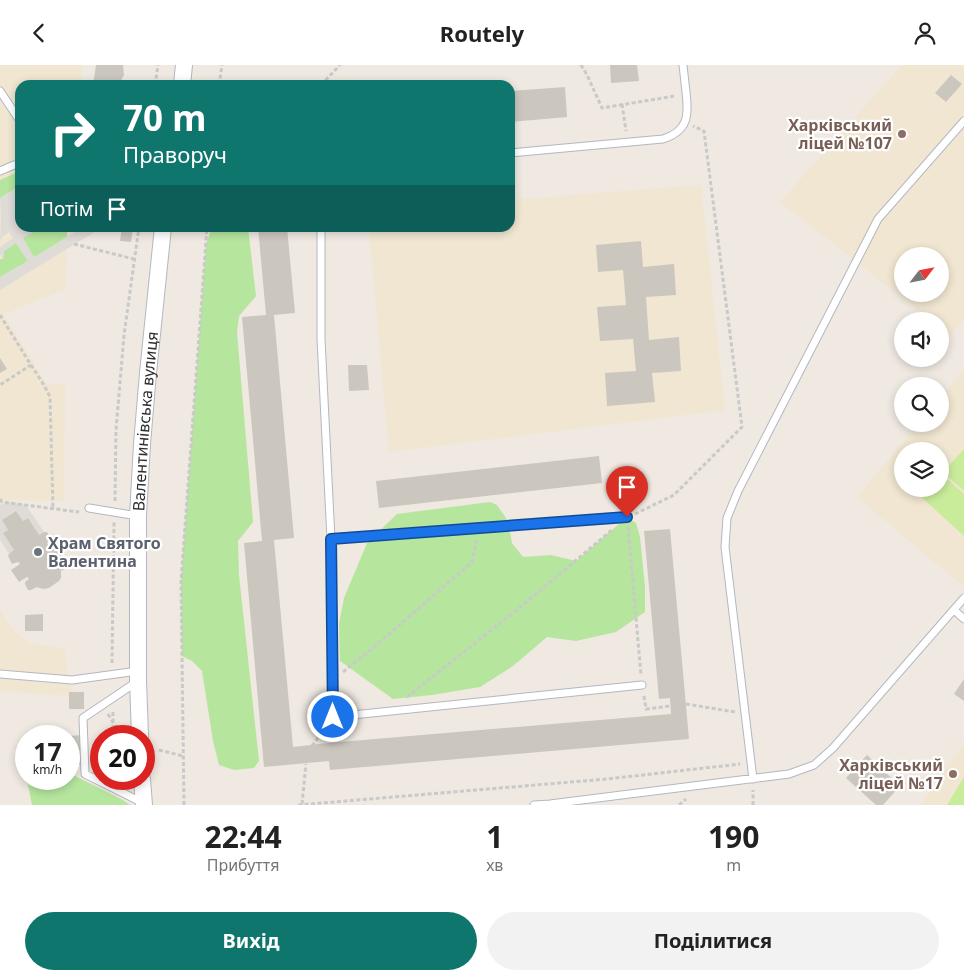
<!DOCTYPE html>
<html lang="uk">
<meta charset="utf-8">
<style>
:root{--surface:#fff;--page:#f2f2f2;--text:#222;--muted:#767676;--accent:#0f766e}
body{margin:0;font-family:"Noto Sans",sans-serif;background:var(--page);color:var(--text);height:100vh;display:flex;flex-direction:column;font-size:19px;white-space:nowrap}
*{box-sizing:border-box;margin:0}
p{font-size:16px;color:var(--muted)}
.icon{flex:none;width:28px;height:28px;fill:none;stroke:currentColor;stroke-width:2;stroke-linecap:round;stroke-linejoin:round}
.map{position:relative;height:740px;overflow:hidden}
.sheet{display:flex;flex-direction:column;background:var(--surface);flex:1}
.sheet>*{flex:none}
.hud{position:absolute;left:15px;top:15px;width:500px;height:152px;border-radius:15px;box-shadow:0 2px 8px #0003;background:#0f766e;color:#fff;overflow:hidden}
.needle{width:32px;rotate:58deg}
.buttons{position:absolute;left:894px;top:182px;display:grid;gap:10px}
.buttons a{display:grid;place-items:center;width:55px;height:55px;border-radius:50%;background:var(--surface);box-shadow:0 2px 8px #0003;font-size:25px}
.speed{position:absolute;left:15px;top:660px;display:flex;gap:10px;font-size:25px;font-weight:700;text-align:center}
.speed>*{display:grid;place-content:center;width:65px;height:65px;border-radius:50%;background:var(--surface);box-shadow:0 2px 8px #0003;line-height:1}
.speed small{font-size:12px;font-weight:400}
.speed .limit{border:8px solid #d22;background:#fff;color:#111}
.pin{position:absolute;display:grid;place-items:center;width:42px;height:42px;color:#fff;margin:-51px -21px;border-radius:50% 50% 50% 0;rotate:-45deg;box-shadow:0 0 5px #0007}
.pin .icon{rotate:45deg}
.me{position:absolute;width:55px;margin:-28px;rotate:0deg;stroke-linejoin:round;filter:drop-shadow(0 0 4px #0008)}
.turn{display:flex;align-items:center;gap:18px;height:105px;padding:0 25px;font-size:22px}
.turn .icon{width:65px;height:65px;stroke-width:2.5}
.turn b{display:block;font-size:35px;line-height:42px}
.then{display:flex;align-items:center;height:48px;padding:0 25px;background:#0003;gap:10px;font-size:19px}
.eta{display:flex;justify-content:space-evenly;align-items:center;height:85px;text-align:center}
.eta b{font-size:30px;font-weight:700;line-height:35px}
.primary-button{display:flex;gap:10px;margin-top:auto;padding:10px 25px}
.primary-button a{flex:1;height:58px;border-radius:30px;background:var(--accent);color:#fff;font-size:20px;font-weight:700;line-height:58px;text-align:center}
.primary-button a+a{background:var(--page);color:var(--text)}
header{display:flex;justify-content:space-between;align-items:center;height:65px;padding:0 25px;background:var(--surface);font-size:22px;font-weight:700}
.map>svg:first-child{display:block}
.education{fill:#f0e6d1;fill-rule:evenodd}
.green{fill:#b6e59e}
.pitch{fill:#c9ec9a}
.plaza{fill:#dfdcd8}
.building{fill:#cbc7bf}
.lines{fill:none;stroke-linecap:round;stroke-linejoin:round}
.service-casing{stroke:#b4b7c1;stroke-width:9}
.tertiary-casing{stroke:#b4b7c1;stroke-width:18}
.path{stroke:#c9c9c9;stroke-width:3;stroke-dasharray:4 2.5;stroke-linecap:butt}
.service{stroke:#fff;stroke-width:7}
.tertiary{stroke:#fff;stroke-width:16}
.route-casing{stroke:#114b97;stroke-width:12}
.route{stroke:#1a73e8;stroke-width:9}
.education-dot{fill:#8d6e63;stroke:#fff;stroke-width:2}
.worship-dot{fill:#6b7280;stroke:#fff;stroke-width:2}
.labels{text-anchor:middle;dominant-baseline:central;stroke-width:4.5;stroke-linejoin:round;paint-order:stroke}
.education-label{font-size:16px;font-weight:bold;fill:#785e54;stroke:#fff;text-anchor:end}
.street-label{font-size:16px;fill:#2e2e2e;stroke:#fff}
.worship-label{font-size:16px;font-weight:bold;fill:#5b616d;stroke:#fff;text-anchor:start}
</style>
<header><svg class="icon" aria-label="back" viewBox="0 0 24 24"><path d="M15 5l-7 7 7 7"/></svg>Routely<svg class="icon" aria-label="person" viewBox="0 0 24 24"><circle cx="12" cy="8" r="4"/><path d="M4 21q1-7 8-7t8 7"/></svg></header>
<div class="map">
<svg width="964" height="740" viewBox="0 0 964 740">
<rect width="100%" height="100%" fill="#efe9e1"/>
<path class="education" d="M 0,0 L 83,0 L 79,20 L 20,20 L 20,162 L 67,163 L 66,224 L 4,249 L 47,320 L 65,319 L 64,436 L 6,435 L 0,439 Z
M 902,0 L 964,0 L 964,254 L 950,270 L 940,262 L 940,256 L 932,256 L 780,137 ZM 902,191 L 940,191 L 940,229 L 902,229 Z
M 701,120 L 725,345 L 389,387 L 369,163 L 510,162 L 510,135 Z
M 964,304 L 964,522 L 857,432 L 918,359 L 940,359 L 940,333 ZM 902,386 L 940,386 L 940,424 L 902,424 Z
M 0,545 L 14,566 L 29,578 L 64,583 L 72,631 L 0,626 Z
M 964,678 L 964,740 L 921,740 Z"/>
<path class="green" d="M 20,106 L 20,121 L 0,133 L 0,115 Z
M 40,163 L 67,163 L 67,172 L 34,193 L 22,173 Z
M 212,163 L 248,163 L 256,231 L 239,251 L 237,267 L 253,457 L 238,476 L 239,510 L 259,696 L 254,703 L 234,705 L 219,700 L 213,676 L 202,606 L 192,596 L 182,591 L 181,516 L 206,179 Z
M 16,178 L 28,196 L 0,212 L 0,194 L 3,194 L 4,186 Z
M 490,437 L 497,440 L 508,456 L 512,478 L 523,492 L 551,490 L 576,496 L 627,452 L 636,458 L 640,472 L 645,522 L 645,547 L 616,567 L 576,576 L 547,572 L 513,601 L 480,622 L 432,630 L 393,634 L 340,596 L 339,559 L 344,533 L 367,478 L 397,449 Z
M 69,708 L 123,735 L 130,740 L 32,740 L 27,714 L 69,714 Z"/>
<path class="pitch" d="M 964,384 L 964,426 L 943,407 Z
M 940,408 L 964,429 L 964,471 L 916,427 L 919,424 L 940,424 Z
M 964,712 L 964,740 L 947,740 Z"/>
<path class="plaza" d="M 20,121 L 20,162 L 40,163 L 23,173 L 34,192 L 82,163 L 101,163 L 0,225 L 0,212 L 28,196 L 16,178 L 4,186 L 3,194 L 0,189 L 0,182 L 13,173 L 9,167 L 3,171 L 0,177 L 1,153 L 0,133 Z
M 7,437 L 26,440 L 44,467 L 39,470 L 28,453 L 23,456 L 16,446 L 2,455 L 8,465 L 4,469 L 14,485 L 9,489 L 0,475 L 0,440 Z"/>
<path class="building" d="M 96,0 L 123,0 L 124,10 L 118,20 L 93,20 Z
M 610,0 L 637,0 L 639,16 L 611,18 Z
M 951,10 L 962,19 L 946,37 L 935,28 Z
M 565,22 L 567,52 L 510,57 L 510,26 Z
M 122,162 L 133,162 L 131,177 L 120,176 Z
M 258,162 L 287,162 L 295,248 L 274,250 L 294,473 L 274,475 L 293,682 L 328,678 L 671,649 L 670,633 L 659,634 L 644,466 L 670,464 L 689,674 L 330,705 L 329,696 L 264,702 L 244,478 L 262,476 L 242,252 L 266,250 Z
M 641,176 L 643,202 L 674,199 L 676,230 L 646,232 L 649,275 L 679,272 L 681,306 L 652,308 L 655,337 L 607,341 L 605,308 L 636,306 L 633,274 L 600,276 L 597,242 L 626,240 L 623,205 L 598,207 L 596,180 Z
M 0,293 L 7,304 L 0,308 Z
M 348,300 L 367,300 L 369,325 L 349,326 Z
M 599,391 L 602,418 L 379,443 L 376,416 Z
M 16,446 L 23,456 L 28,453 L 39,470 L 44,467 L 47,467 L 51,474 L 47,478 L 49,481 L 57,476 L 65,488 L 57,493 L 59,496 L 62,494 L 65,494 L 68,500 L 67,503 L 61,506 L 61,513 L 59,516 L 49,523 L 43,524 L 37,522 L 31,525 L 28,525 L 25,519 L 25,517 L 29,514 L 27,512 L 19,517 L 11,505 L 20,499 L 18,497 L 12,499 L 8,491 L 9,489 L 14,485 L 3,468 L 8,465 L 2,455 Z
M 43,549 L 43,566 L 25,566 L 25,550 Z
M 964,614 L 964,636 L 954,629 Z
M 69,627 L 84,627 L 84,644 L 69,644 Z
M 82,670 L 86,699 L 71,701 L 69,671 Z
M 867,690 L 900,721 L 883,740 L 876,740 L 846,713 Z"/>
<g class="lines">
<g class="service-casing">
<path id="service" d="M 182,19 L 195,20
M 0,26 L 20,56
M 510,88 L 663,74 C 688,66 689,51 686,27 C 685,18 684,9 683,0
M 0,106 L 14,100 L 20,100
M 321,162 L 321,274 L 331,474 L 333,652 L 642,620
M 89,443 L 138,451
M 331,474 L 627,452
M 954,545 L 964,554
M 0,609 L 72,615 L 138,606
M 138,616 L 83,653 L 85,709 L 143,738
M 753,714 L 725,482 L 727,453 L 738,426 L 878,154 L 964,56
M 534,740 L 550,739 L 789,709 L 814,700 L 833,683 L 964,533"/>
</g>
<g class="tertiary-casing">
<g id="tertiary">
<path d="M 182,20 L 184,0"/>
<path id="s1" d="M 140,671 L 138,615 L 138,451 L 142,379 L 148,308 L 163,162"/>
<path d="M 142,714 L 144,740"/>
</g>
</g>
<path class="path" d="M 581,0 L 587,10 L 602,43 L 675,31
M 155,20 L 158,0
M 219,20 L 222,0
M 321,20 L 340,0
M 622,39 L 626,66
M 74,179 L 134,194
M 0,250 L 31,300 L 0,320
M 31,300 L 44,320 L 50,332 L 53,444
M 0,434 L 2,437 L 79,447
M 115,436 L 116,365 L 124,270 L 139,162
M 635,449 L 674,430 L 742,362 L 704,66 L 693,61
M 628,462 L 641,610
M 112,598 L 114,457
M 343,607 L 373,583 L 472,497 L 477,474
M 644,631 L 646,644 L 670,641
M 407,632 L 518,544 L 613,464
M 686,639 L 735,647
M 113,647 L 113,671
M 108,649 L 121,671
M 312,681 L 328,659
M 159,685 L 183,691
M 302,739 L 306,699
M 184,740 L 181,516 L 207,162
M 298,740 L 607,714 L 740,699
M 679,740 L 686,734
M 753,740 L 753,725"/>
<use href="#service" class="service"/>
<use href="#tertiary" class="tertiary"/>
</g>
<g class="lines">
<g class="route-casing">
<path id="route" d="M 333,652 L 331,474 L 627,452"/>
</g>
<use href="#route" class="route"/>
</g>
<g class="education-dot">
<circle cx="902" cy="69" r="5"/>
<circle cx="953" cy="709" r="5"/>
</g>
<circle class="worship-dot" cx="38" cy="487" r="5"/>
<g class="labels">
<g class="education-label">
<text x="892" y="60">Харківський<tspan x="892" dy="18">ліцей №107</tspan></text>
<text x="943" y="700">Харківський<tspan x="943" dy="18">ліцей №17</tspan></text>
</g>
<g class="street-label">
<text stroke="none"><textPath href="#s1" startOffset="315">Валентинівська вулиця</textPath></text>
</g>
<g class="worship-label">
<text x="48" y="478">Храм Святого<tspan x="48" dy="18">Валентина</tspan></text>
</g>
</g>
</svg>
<div class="buttons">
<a><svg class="needle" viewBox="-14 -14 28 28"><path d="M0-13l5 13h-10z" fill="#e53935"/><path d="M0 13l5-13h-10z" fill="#767676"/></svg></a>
<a><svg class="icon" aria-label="sound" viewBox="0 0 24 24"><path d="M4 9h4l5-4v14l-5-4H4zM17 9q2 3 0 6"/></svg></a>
<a><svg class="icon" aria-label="search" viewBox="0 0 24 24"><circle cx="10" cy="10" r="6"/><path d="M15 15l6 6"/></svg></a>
<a><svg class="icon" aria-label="layers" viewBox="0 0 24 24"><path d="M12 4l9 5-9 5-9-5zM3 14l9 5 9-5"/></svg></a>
</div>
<div class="speed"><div>17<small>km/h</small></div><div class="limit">20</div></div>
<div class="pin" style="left:627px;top:452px;background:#d93025"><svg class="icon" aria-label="arrive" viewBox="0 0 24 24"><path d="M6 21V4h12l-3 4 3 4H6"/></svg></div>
<svg class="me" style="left:333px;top:652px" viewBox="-20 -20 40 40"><circle r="17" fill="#1a73e8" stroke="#fff" stroke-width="3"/><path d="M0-11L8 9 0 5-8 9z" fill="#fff"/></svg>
<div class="hud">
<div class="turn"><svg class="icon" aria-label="right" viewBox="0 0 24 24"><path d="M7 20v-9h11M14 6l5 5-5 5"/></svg><div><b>70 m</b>Праворуч</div></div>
<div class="then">Потім<svg class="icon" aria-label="arrive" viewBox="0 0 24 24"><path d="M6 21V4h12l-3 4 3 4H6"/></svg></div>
</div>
</div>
<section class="sheet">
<div class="eta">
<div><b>22:44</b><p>Прибуття</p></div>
<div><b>1</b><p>хв</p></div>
<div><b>190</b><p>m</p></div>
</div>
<div class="primary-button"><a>Вихід</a><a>Поділитися</a></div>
</section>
